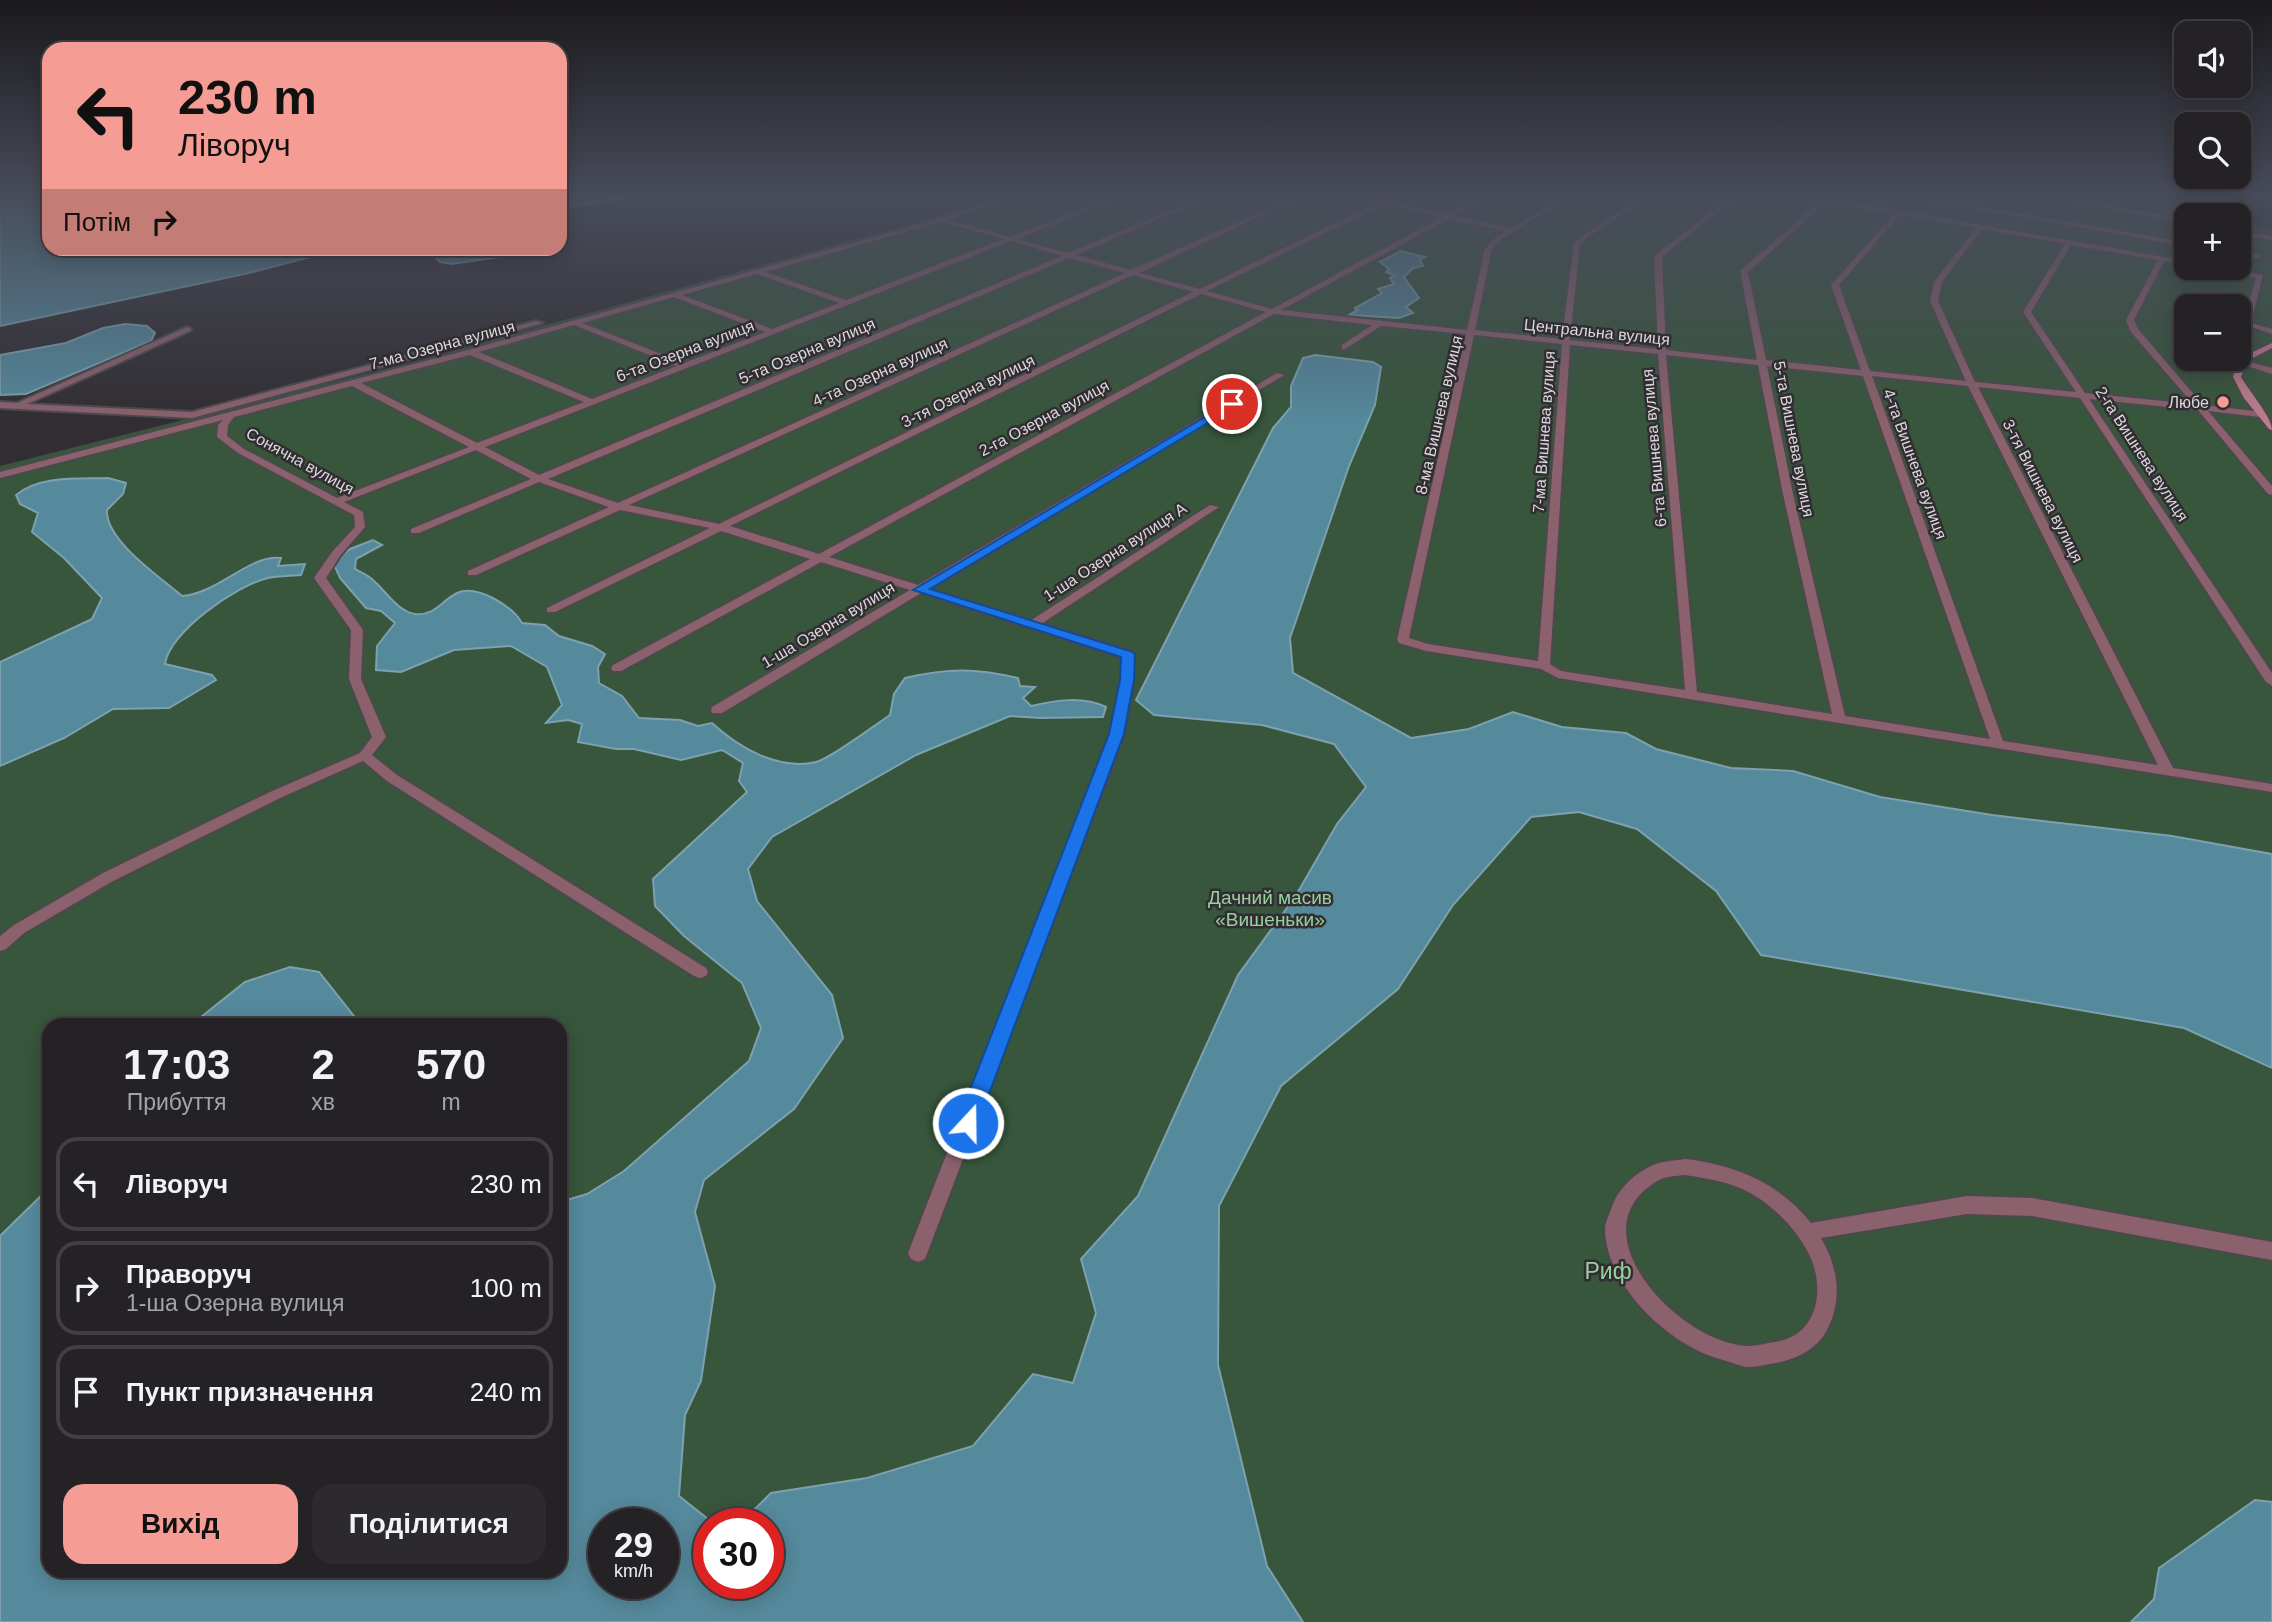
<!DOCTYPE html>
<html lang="uk">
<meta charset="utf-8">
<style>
:root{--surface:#252226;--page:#2d2a2e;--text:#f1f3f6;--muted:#a3a4a7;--line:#423f43;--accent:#f59c94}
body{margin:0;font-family:Helvetica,sans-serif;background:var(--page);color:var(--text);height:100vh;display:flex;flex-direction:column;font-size:26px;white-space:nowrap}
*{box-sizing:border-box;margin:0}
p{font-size:23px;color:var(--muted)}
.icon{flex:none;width:38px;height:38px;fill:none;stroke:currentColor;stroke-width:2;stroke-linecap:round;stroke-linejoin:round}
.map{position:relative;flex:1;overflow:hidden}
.sheet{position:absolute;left:42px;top:1018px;width:525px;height:560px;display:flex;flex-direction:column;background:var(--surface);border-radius:21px;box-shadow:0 4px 18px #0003,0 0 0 2px var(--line)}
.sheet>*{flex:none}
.hud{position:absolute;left:42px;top:42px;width:525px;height:214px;border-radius:21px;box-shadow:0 4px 18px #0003,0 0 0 2px var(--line);background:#f59c94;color:#111;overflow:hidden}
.tools{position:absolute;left:2174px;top:21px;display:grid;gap:14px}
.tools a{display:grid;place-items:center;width:77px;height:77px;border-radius:14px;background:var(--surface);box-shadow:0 4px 18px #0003,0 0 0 2px var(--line);font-size:35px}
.speed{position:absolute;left:588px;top:1508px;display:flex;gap:14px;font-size:35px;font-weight:700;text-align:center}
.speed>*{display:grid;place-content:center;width:91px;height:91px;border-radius:50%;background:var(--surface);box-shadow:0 4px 18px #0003,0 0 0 2px var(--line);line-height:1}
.speed small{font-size:18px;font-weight:400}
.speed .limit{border:10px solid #d22;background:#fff;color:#111}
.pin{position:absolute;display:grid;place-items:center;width:60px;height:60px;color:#fff;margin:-30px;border:4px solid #fff;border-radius:50%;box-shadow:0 2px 7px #0007}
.me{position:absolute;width:77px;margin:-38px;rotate:21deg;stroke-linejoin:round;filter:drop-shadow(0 0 5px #0008)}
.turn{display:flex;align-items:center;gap:24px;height:147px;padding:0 21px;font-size:32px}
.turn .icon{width:91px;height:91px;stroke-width:2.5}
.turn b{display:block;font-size:49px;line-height:60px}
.then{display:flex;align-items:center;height:66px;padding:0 21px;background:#0003;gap:14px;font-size:26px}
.eta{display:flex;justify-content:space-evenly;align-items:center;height:119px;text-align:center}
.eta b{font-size:42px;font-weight:700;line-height:49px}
.primary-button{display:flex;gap:14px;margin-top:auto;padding:14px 21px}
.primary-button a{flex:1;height:80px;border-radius:21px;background:var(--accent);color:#111;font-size:28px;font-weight:700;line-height:80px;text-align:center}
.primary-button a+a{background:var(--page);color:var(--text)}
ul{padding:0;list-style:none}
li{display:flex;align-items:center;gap:21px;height:94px;margin:0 14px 10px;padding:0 7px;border:4px solid var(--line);border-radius:21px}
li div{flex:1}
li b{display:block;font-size:26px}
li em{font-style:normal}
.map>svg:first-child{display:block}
.green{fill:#37563b;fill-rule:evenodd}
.water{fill:#55899c;stroke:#7da1af;stroke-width:2;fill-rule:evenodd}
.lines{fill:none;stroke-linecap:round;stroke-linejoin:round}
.street-casing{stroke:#4c494d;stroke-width:4}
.secondary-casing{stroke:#4c494d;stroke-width:4}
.street{fill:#8a616c;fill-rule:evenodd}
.secondary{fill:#bd7c8e;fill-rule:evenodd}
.route{fill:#1a73e8;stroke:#114b97;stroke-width:2}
.poi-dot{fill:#f59c94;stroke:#312d32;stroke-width:2.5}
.labels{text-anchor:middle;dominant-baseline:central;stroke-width:5;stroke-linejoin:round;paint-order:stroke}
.far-street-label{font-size:16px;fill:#dbd9dc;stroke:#312d32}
.far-poi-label{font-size:16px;fill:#dbd9dc;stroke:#312d32;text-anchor:end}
.park-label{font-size:19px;fill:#97d09d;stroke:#312d32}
.near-park-label{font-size:23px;fill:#97d09d;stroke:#312d32}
</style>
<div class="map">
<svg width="2272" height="1622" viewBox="0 0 2272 1622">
<rect width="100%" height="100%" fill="#312d32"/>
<path class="green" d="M 995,196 L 2235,196 L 2214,215 L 2186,215 L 2186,268 L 2238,268 L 2238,222 L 2272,228 L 2272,1622 L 484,1622 L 560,1572 L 560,1026 L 49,1026 L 49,1462 L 0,1444 L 0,466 L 413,362 L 942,215 ZM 2186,306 L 2238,306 L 2238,359 L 2186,359 ZM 604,1524 L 663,1524 L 663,1584 L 604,1584 ZM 709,1524 L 768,1524 L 768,1584 L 709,1584 Z"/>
<path class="water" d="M 0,196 L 49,196 L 49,248 L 341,249 L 249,273 L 0,326 Z
M 560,196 L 642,196 L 560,208 Z
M 449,249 L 449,248 L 554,249 L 452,264 L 440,262 L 436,258 Z
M 1401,251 L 1425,257 L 1420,260 L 1423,266 L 1413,268 L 1404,277 L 1419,298 L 1406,307 L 1413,313 L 1399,318 L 1349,315 L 1357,310 L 1355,308 L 1382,293 L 1378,289 L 1394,284 L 1390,278 L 1394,275 L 1386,272 L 1389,269 L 1380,262 Z
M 125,324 L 147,326 L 155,333 L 151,341 L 26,394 L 0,395 L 0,355 L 66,343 L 103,328 Z
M 1315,355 L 1373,362 L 1381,367 L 1375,405 L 1349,466 L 1290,638 L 1293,673 L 1411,738 L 1469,729 L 1513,712 L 1562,727 L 1626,733 L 1656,749 L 1731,768 L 1793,771 L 1880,797 L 1992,815 L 2172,836 L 2272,854 L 2272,1068 L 2184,1028 L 1761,955 L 1716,891 L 1637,829 L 1579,812 L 1531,817 L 1453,905 L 1398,989 L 1281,1086 L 1219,1206 L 1218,1365 L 1267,1566 L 1303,1622 L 0,1622 L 0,1236 L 49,1188 L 49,1572 L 560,1572 L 560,1202 L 587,1194 L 624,1171 L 749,1061 L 761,1028 L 742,983 L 684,936 L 655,906 L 653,879 L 747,792 L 739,781 L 743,763 L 722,750 L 681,760 L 634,749 L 616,749 L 578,742 L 582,724 L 568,720 L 546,723 L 562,705 L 547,667 L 511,646 L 454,650 L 401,672 L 376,670 L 377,646 L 395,623 L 381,611 L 366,608 L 340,578 L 333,562 L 350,549 L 373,540 L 382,545 L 356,559 L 355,569 C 361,572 368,575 373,580 C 385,590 398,612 415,614 C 435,616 441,601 457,593 C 477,584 512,606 522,623 L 545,625 L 559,636 L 592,646 L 605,654 L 598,667 L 599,683 L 622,696 L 639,718 L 680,720 L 698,726 L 712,723 C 738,747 778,771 816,762 C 830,759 875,725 890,715 L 894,694 L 905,678 C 948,668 975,668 1018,678 L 1020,686 L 1035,687 L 1023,698 L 1031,706 C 1056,700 1083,696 1106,707 L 1103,717 L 1041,718 L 1010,716 L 916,755 L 772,837 L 748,869 L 757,901 L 832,995 L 843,1038 L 794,1109 L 704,1180 L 695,1212 L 715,1286 L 701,1381 L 685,1415 L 679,1496 L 708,1519 L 739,1524 L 709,1524 L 709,1584 L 768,1584 L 768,1524 L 740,1524 L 771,1493 L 867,1478 L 973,1446 L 1033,1374 L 1073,1383 L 1096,1313 L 1081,1259 L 1138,1196 L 1238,975 L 1295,897 L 1337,824 L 1366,787 L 1334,744 L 1262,725 L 1154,715 L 1136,700 L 1273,428 L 1291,407 L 1291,386 L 1303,358 ZM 604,1524 L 663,1524 L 663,1584 L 604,1584 Z
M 108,478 L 126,483 L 123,494 L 107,510 C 105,540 160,577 182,596 C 219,593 250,554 281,558 L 278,566 L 305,564 L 301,575 C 290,576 278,576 268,578 C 237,585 169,632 165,664 L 212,675 L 216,680 L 169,708 L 113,709 L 64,738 L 0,766 L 0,662 L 92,619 L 102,598 L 64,558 L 32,532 L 38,513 L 20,504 L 16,495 C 40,475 78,479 108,478 Z
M 290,967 L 319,972 L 361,1025 L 191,1025 L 245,982 Z
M 2255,1500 L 2272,1502 L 2272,1622 L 2131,1622 L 2154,1599 L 2159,1568 Z"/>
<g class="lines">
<g class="street-casing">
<path id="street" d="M 1003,196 L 1013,196 L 948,220 L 1010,237 L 1115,196 L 1124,196 L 1017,239 L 1068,253 L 1204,196 L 1213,196 L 1076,255 L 1131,270 L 1295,196 L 1304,196 L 1139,273 L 1200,289 L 1376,203 L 1347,196 L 1381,201 L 1390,196 L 1399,196 L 1389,202 L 1447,214 L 1481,196 L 1489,196 L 1454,216 L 1511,228 L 1564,196 L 1572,196 L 1498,241 L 1492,249 L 1475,330 L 1562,339 L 1574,242 L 1641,196 L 1649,196 L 1580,243 L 1570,340 L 1658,349 L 1654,256 L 1731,196 L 1738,196 L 1662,257 L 1666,350 L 1757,360 L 1740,271 L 1820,201 L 1802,196 L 1817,196 L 2186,261 L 2186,265 L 2164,261 L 2134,320 L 2138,329 L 2203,405 L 2263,412 L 2263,416 L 2260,417 L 2208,411 L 2272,486 L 2272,495 L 2268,494 L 2198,410 L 2089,399 L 2272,673 L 2272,686 L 2266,682 L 2080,398 L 1978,387 L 2173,768 L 2272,784 L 2272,792 L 1558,678 L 1541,669 L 1426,651 L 1399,643 L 1397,640 L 1466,334 L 1381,326 L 1345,349 L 1342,349 L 1342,345 L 1372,325 L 1274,314 L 829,557 L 918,585 L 1277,373 L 1284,375 L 929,589 L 1030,621 L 1210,505 L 1219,507 L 1041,624 L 1132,652 L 1133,680 L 1124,734 L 925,1259 L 918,1262 L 911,1259 L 908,1253 L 1110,734 L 1121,680 L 1122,657 L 921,593 L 722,713 L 712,713 L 711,710 L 712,707 L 910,590 L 821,562 L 621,671 L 613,671 L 611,668 L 613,665 L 810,559 L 721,531 L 555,612 L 547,612 L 547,608 L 710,528 L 620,510 L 476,575 L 468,575 L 468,571 L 609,507 L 539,482 L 419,533 L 411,533 L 411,529 L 531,479 L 476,450 L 344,502 L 363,512 L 365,527 L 340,556 L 326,578 L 363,630 L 361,679 L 386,737 L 372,755 L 397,775 L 706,968 L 708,972 L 706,976 L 700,978 L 694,976 L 387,781 L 363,761 L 280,798 L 113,881 L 24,933 L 6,949 L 0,951 L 0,936 L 14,925 L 103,873 L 270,792 L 360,753 L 372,737 L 349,679 L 351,630 L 314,578 L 332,552 L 355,527 L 354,515 L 238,453 L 217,437 L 218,425 L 223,420 L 0,478 L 0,472 L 468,350 L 939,219 ZM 1827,202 L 1894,214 L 1831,285 L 1861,370 L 1766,360 L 1748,272 ZM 1383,205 L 1442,217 L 1272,309 L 1207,291 ZM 1900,215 L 1976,228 L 1934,282 L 1930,301 L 1966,381 L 1870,371 L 1839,285 ZM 1449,219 L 1506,231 L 1494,239 L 1485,249 L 1467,330 L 1281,310 ZM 941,222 L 1003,239 L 846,300 L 765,272 ZM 1982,229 L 2065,244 L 2023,312 L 2076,392 L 1975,382 L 1938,301 L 1942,282 ZM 1011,241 L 1062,256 L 539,475 L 485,447 ZM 2071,245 L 2158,260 L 2126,320 L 2131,332 L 2193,404 L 2085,393 L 2031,312 ZM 1069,258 L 1125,273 L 618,503 L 548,479 ZM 757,274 L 839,303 L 772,329 L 682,295 ZM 1133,275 L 1193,292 L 719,524 L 629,505 ZM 1201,294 L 1266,312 L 819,554 L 730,526 ZM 674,297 L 765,332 L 684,363 L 582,323 ZM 574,325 L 677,366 L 592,399 L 479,352 ZM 1474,335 L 1562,344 L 1538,661 L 1428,644 L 1409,638 ZM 1570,345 L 1658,354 L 1685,690 L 1561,671 L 1550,664 ZM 470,355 L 584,402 L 477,443 L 361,383 ZM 1666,355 L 1758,365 L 1783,494 L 1832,714 L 1697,692 ZM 1767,366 L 1863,376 L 1990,739 L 1845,716 L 1793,494 ZM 1872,376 L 1968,386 L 2158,765 L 2003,741 ZM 352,386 L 469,447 L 337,498 L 244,449 L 227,436 L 228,425 L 234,417 Z
M 1902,196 L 1918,196 L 2186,242 L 2186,246 Z
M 2046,196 L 2060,196 L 2186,220 L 2186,224 Z
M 2238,230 L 2272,236 L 2272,240 L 2238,234 Z
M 2238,251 L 2262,256 L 2258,258 L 2238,255 Z
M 2207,268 L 2221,268 L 2263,275 L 2251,323 L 2272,329 L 2272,334 L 2243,324 L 2256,278 Z
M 536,321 L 543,323 L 192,418 L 0,408 L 0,402 L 17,403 L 187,327 L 191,329 L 190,331 L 27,404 L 192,412 Z
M 2238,359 L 2272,368 L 2272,374 L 2238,363 Z
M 1685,1159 C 1735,1165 1778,1182 1811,1223 L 1967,1196 L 2032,1198 L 2272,1242 L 2272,1260 L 2032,1216 L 1967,1214 L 1821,1238 C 1838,1267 1843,1299 1827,1330 C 1817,1349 1797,1359 1776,1363 C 1767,1364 1758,1367 1749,1367 C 1741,1367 1731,1362 1723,1360 C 1671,1347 1606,1287 1605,1229 C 1605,1223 1609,1215 1611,1209 C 1617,1191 1631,1176 1649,1167 C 1660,1161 1673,1161 1685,1159 ZM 1685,1175 C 1712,1179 1737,1183 1760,1199 C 1780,1213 1798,1232 1809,1254 C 1826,1289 1818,1336 1775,1342 C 1767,1343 1757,1346 1748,1346 C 1680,1344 1571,1230 1659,1180 C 1666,1176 1677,1176 1685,1175 Z"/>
</g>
<g class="secondary-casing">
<path id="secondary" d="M 2272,343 L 2272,348 L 2245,362 L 2241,377 C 2249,391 2272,417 2272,430 L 2269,429 L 2244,398 L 2233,377 L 2238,359 Z"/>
</g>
<use href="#street" class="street"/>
<use href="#secondary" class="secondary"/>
</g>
<linearGradient id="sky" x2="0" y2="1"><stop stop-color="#1b191c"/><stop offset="0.46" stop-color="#484c5a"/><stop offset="1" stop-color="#484c5a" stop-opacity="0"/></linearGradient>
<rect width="2272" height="423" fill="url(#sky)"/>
<path class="route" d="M 1232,401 L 1237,404 L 1236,406 L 930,589 L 1133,652 L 1135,655 L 1134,680 L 1124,734 L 978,1123 L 975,1129 L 968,1132 L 960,1129 L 957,1123 L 1109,734 L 1120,680 L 1121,657 L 913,590 Z"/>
<circle class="poi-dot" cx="2223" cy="402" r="7"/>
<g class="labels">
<g class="far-street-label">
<text transform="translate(1597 332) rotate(6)">Центральна вулиця</text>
<text transform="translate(442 345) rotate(-15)">7-ма Озерна вулиця</text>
<text transform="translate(685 351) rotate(-21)">6-та Озерна вулиця</text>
<text transform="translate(807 351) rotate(-23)">5-та Озерна вулиця</text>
<text transform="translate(880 372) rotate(-24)">4-та Озерна вулиця</text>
<text transform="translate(968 391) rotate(-26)">3-тя Озерна вулиця</text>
<text transform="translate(1439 415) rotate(-77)">8-ма Вишнева вулиця</text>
<text transform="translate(1044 418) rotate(-28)">2-га Озерна вулиця</text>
<text transform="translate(1544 432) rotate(-86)">7-ма Вишнева вулиця</text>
<text transform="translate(1794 439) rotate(79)">5-та Вишнева вулиця</text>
<text transform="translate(1654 448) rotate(-95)">6-та Вишнева вулиця</text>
<text transform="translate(2142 454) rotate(57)">2-га Вишнева вулиця</text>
<text transform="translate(300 461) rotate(29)">Сонячна вулиця</text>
<text transform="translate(1915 464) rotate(70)">4-та Вишнева вулиця</text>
<text transform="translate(2043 491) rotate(63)">3-тя Вишнева вулиця</text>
<text transform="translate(1115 552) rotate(-33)">1-ша Озерна вулиця А</text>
<text transform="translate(828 625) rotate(-31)">1-ша Озерна вулиця</text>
</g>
<g class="far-poi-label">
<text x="2209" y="402">Любе</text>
</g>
<g class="park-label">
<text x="1270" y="897">Дачний масив<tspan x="1270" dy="22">«Вишеньки»</tspan></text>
</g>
<g class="near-park-label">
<text x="1608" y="1271">Риф</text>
</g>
</g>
</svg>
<div class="tools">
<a><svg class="icon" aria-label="sound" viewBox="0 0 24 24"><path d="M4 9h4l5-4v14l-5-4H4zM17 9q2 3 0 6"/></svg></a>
<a><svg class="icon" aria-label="search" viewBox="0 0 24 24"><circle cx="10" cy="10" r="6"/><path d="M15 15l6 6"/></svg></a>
<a>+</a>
<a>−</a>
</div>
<div class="speed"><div>29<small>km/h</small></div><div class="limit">30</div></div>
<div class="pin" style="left:1232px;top:404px;background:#d93025"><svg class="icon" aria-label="arrive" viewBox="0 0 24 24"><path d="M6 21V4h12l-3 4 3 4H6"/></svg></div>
<svg class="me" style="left:968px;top:1123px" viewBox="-20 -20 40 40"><circle r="17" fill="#1a73e8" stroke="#fff" stroke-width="3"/><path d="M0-11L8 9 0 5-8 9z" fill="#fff"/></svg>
<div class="hud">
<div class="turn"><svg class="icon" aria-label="left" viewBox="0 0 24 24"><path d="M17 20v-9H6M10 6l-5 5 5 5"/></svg><div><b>230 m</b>Ліворуч</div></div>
<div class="then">Потім<svg class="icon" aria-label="right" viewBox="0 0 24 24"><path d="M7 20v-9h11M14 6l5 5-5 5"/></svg></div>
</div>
<section class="sheet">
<div class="eta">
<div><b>17:03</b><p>Прибуття</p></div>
<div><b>2</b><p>хв</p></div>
<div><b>570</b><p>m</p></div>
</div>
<ul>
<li><svg class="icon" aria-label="left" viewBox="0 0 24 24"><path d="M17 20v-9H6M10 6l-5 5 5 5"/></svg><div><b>Ліворуч</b></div><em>230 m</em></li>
<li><svg class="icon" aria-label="right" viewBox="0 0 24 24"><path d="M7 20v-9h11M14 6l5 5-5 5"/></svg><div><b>Праворуч</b><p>1-ша Озерна вулиця</p></div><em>100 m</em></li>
<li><svg class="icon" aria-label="arrive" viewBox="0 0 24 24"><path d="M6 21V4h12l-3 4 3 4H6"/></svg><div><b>Пункт призначення</b></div><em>240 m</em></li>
</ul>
<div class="primary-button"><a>Вихід</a><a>Поділитися</a></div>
</section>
</div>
